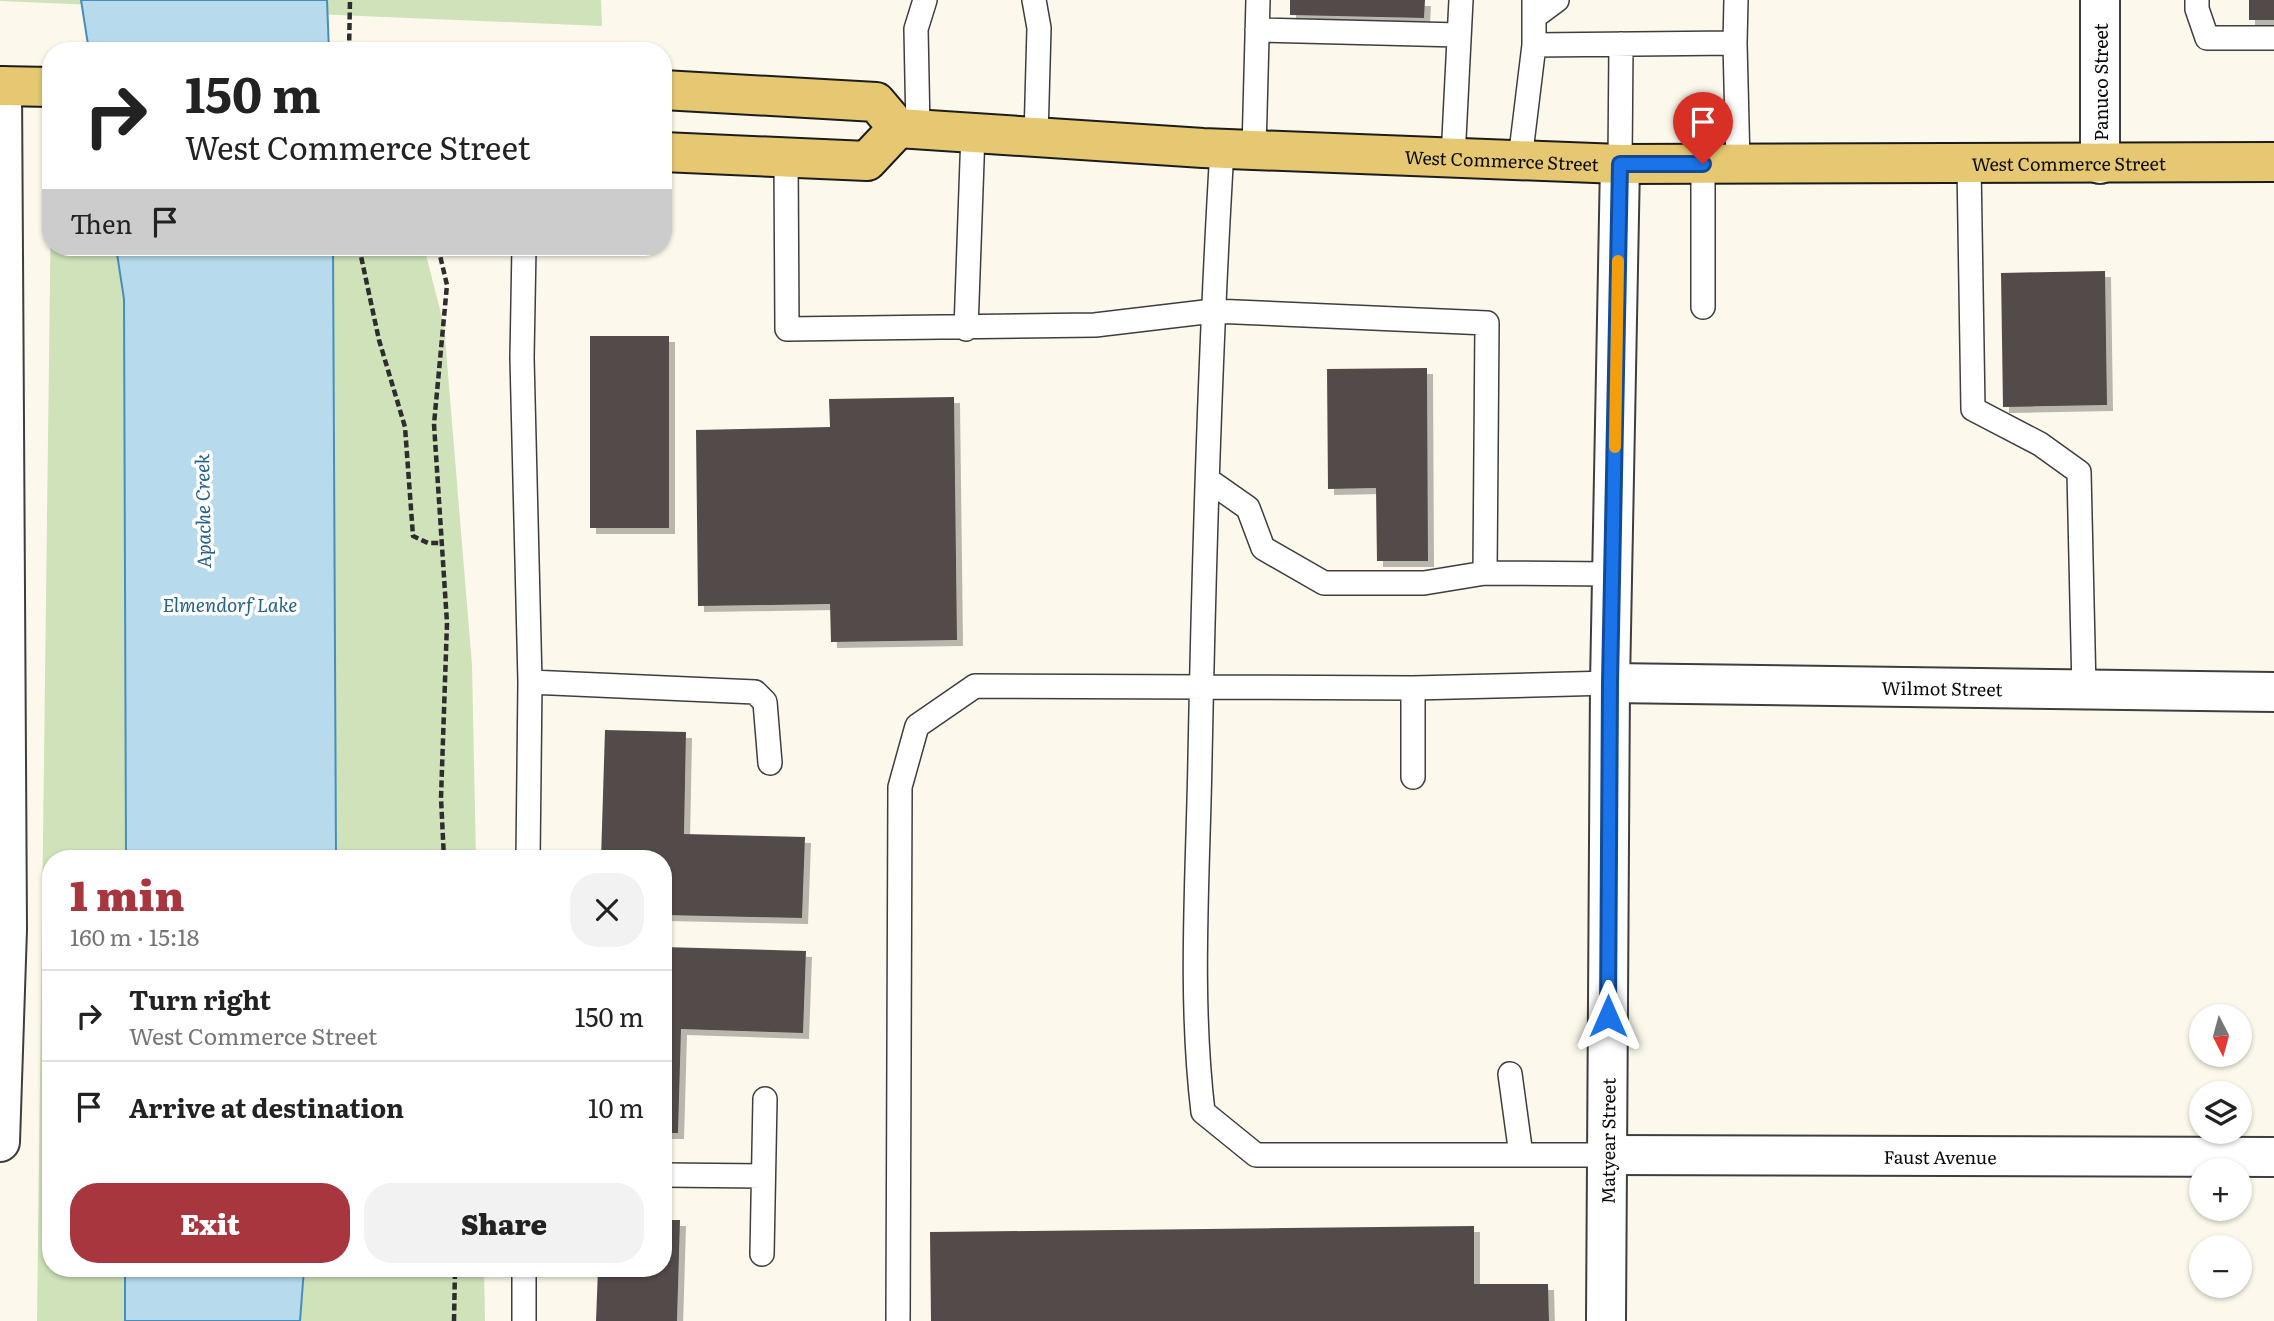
<!DOCTYPE html>
<meta charset="utf-8">
<style>
:root{--surface:#fff;--page:#f2f2f2;--text:#222;--muted:#767676;--line:#e0e0e0;--accent:#a7363e}
body{margin:0;font-family:Literata,serif;background:var(--page);color:var(--text);height:100vh;display:flex;flex-direction:column;font-size:26px;white-space:nowrap}
*{box-sizing:border-box;margin:0}
p{font-size:23px;color:var(--muted)}
.icon{flex:none;width:38px;height:38px;fill:none;stroke:currentColor;stroke-width:2;stroke-linecap:round;stroke-linejoin:round}
.map{position:relative;flex:1;overflow:hidden}
.sheet{position:absolute;left:42px;top:850px;width:630px;height:427px;display:flex;flex-direction:column;background:var(--surface);border-radius:28px;box-shadow:0 2px 5px #0004}
.sheet>*{flex:none}
.guide{position:absolute;left:42px;top:42px;width:630px;height:214px;border-radius:28px;box-shadow:0 2px 5px #0004;background:#fff;color:var(--text);overflow:hidden}
.needle{width:46px;rotate:174deg}
.buttons{position:absolute;left:2189px;top:1004px;display:grid;gap:14px}
.buttons a{display:grid;place-items:center;width:63px;height:63px;border-radius:50%;background:var(--surface);box-shadow:0 2px 5px #0004;font-size:35px}
.pin{position:absolute;display:grid;place-items:center;width:60px;height:60px;color:#fff;margin:-72px -30px;border-radius:50% 50% 50% 0;rotate:-45deg;box-shadow:0 0 7px #0007}
.pin .icon{rotate:45deg}
.me{position:absolute;width:77px;margin:-38px;rotate:0deg;stroke-linejoin:round;filter:drop-shadow(0 0 5px #0008)}
.turn{display:flex;align-items:center;gap:24px;height:147px;padding:0 28px;font-size:32px}
.turn .icon{width:91px;height:91px;stroke-width:2.5}
.turn b{display:block;font-size:49px;line-height:60px}
.then{display:flex;align-items:center;height:66px;padding:0 28px;background:#0003;gap:14px;font-size:26px}
.round{display:grid;place-items:center;flex:none;width:74px;height:74px;border-radius:28px;background:var(--page)}
.summary{display:flex;align-items:center;justify-content:space-between;height:119px;padding:0 28px}
h1{font-size:42px;font-weight:800;line-height:52px;color:var(--accent)}
.primary-button{display:flex;gap:14px;margin-top:auto;padding:14px 28px}
.primary-button a{flex:1;height:80px;border-radius:28px;background:var(--accent);color:#fff;font-size:28px;font-weight:800;line-height:80px;text-align:center}
.primary-button a+a{background:var(--page);color:var(--text)}
ul{padding:0;list-style:none}
li{display:flex;align-items:center;gap:21px;height:91px;padding:0 28px;border-top:2px solid var(--line)}
li div{flex:1}
li b{display:block;font-size:26px}
li em{font-style:normal}
.map>svg:first-child{display:block}
.green{fill:#cfe2ba}
.water{fill:#b7daed;stroke:#488eba;stroke-width:2}
.building{fill:#524c49;filter:url(#shadow)}
.lines{fill:none;stroke-linecap:round;stroke-linejoin:round}
.service-casing{stroke:#3e3e3e;stroke-width:26}
.minor-casing{stroke:#3e3e3e;stroke-width:42}
.primary-casing{stroke:#1c1c1c;stroke-width:42}
.path{stroke:#2d2d2d;stroke-width:4.5;stroke-dasharray:7 3.5;stroke-linecap:butt}
.service{stroke:#fff;stroke-width:23}
.minor{stroke:#fff;stroke-width:38}
.primary{stroke:#e6c872;stroke-width:38}
.route-casing{stroke:#114b97;stroke-width:18}
.route{stroke:#1a73e8;stroke-width:12}
.slow{stroke:#f59e0b;stroke-width:12}
.labels{text-anchor:middle;dominant-baseline:central;stroke-width:7;stroke-linejoin:round;paint-order:stroke}
.street-label{font-size:18px;fill:#0b0b0b;stroke:#fff}
.water-label{font-size:19px;font-style:italic;fill:#26618b;stroke:#fff}
</style>
<div class="map">
<svg width="2274" height="1321" viewBox="0 0 2274 1321">
<defs>
<filter id="shadow"><feDropShadow dx="6" dy="6" stdDeviation="0" flood-color="#0004"/></filter>
</defs>
<rect width="100%" height="100%" fill="#fcf9ec"/>
<path class="green" d="M 601,0 L 602,26 L 0,1 L 0,0 Z
M 51,199 L 51,247 L 424,247 L 444,325 L 472,665 L 476,859 L 51,859 L 51,1269 L 484,1269 L 485,1321 L 37,1321 Z"/>
<path class="water" d="M 81,0 L 327,0 L 329,51 L 89,51 Z
M 116,247 L 333,247 L 336,859 L 126,859 L 124,299 Z
M 125,1269 L 304,1269 L 300,1321 L 125,1321 Z"/>
<path class="building" d="M 1290,0 L 1425,0 L 1424,18 L 1290,15 Z
M 2249,0 L 2274,0 L 2274,20 L 2249,20 Z
M 2105,271 L 2107,405 L 2003,407 L 2001,273 Z
M 590,336 L 669,336 L 669,528 L 590,528 Z
M 1427,368 L 1428,561 L 1377,561 L 1376,488 L 1328,489 L 1327,369 Z
M 954,397 L 957,640 L 831,642 L 830,604 L 698,606 L 696,430 L 830,427 L 829,399 Z
M 605,730 L 686,732 L 684,834 L 805,837 L 802,918 L 663,915 L 663,859 L 601,859 Z
M 663,947 L 806,951 L 803,1033 L 681,1029 L 678,1133 L 663,1133 Z
M 663,1220 L 680,1220 L 677,1321 L 596,1321 L 598,1269 L 663,1269 Z
M 1474,1226 L 1474,1284 L 1548,1284 L 1549,1321 L 931,1321 L 930,1232 Z"/>
<g class="lines">
<g class="service-casing">
<path id="service" d="M 1034,0 L 1039,28 L 1036,137
M 2197,0 L 2197,9 L 2207,38 L 2274,38
M 1534,17 L 1557,0
M 1257,30 L 1459,35
M 1735,43 L 1736,0
M 1534,45 L 1534,0
M 918,129 L 916,29 L 925,0
M 1222,149 C 1210,351 1204,555 1200,758 C 1198,876 1189,995 1203,1112 L 1256,1155 L 1608,1155
M 1254,150 L 1258,0
M 786,157 L 787,329 L 1095,325 L 1213,311 L 1487,323 L 1485,573 L 1613,574
M 1453,158 L 1461,0
M 1520,160 L 1534,45 L 1735,43 L 1738,164
M 1620,164 L 1621,44
M 1703,164 L 1703,307
M 1969,165 L 1973,409 L 2040,444 L 2079,472 L 2084,689
M 524,247 L 522,358 L 530,682 L 528,859
M 966,329 L 973,133
M 1208,480 L 1248,508 L 1263,548 L 1324,583 L 1424,583 L 1485,573
M 530,682 L 755,692 L 765,702 L 770,763
M 1413,777 L 1413,688
M 1510,1074 L 1521,1155
M 663,1175 L 763,1176
M 762,1254 L 765,1099
M 524,1321 L 524,1269
M 898,1321 L 900,787 L 917,726 L 975,686 L 1413,688 L 1610,683"/>
</g>
<g class="minor-casing">
<g id="minor">
<path d="M 2100,0 L 2100,164"/>
<path id="s1" d="M 1610,683 L 2274,692"/>
<path d="M 0,1142 L 7,929 L 2,86"/>
<path id="s2" d="M 1608,1155 L 2274,1157"/>
<path id="s3" d="M 1606,1321 L 1610,683 L 1620,164"/>
</g>
</g>
<g class="primary-casing">
<g id="primary">
<path d="M 0,86 L 51,87"/>
<path id="s4" d="M 663,90 L 876,102 L 898,128 L 1203,148 L 1620,164 L 2274,162"/>
<path d="M 663,152 L 867,161 L 898,128"/>
</g>
</g>
<path class="path" d="M 349,51 L 350,0
M 359,247 L 379,340 L 405,427 L 413,536 L 428,543 L 442,543
M 438,247 L 447,285 L 434,424 L 447,623 L 441,798 L 444,859
M 454,1321 L 455,1269"/>
<use href="#service" class="service"/>
<use href="#minor" class="minor"/>
<use href="#primary" class="primary"/>
</g>
<g class="lines">
<g class="route-casing">
<path id="route" d="M 1608,1016 L 1610,683 L 1620,164 L 1703,164"/>
</g>
<use href="#route" class="route"/>
<path class="slow" d="M 1615,447 L 1618,261"/>
</g>
<g class="labels">
<g class="street-label">
<text transform="translate(2100 82) rotate(-90)">Panuco Street</text>
<text stroke="none"><textPath href="#s4" startOffset="852">West Commerce Street</textPath></text>
<text stroke="none"><textPath href="#s4" startOffset="1419">West Commerce Street</textPath></text>
<text stroke="none"><textPath href="#s1" startOffset="332">Wilmot Street</textPath></text>
<text stroke="none"><textPath href="#s3" startOffset="180">Matyear Street</textPath></text>
<text stroke="none"><textPath href="#s2" startOffset="332">Faust Avenue</textPath></text>
</g>
<g class="water-label">
<text transform="translate(202 511) rotate(-91)">Apache Creek</text>
<text x="230" y="604">Elmendorf Lake</text>
</g>
</g>
</svg>
<div class="buttons">
<a><svg class="needle" viewBox="-14 -14 28 28"><path d="M0-13l5 13h-10z" fill="#e53935"/><path d="M0 13l5-13h-10z" fill="#767676"/></svg></a>
<a><svg class="icon" aria-label="layers" viewBox="0 0 24 24"><path d="M12 4l9 5-9 5-9-5zM3 14l9 5 9-5"/></svg></a>
<a>+</a>
<a>−</a>
</div>
<div class="pin" style="left:1703px;top:164px;background:#d93025"><svg class="icon" aria-label="arrive" viewBox="0 0 24 24"><path d="M6 21V4h12l-3 4 3 4H6"/></svg></div>
<svg class="me" style="left:1608px;top:1016px" viewBox="-20 -20 40 40"><path d="M0-17L14 15 0 8-14 15z" fill="#1a73e8" stroke="#fff" stroke-width="4"/></svg>
<div class="guide">
<div class="turn"><svg class="icon" aria-label="right" viewBox="0 0 24 24"><path d="M7 20v-9h11M14 6l5 5-5 5"/></svg><div><b>150 m</b>West Commerce Street</div></div>
<div class="then">Then<svg class="icon" aria-label="arrive" viewBox="0 0 24 24"><path d="M6 21V4h12l-3 4 3 4H6"/></svg></div>
</div>
<section class="sheet">
<div class="summary"><div><h1>1 min</h1><p>160 m · 15:18</p></div><a class="round"><svg class="icon" aria-label="close" viewBox="0 0 24 24"><path d="M6 6l12 12M18 6L6 18"/></svg></a></div>
<ul>
<li><svg class="icon" aria-label="right" viewBox="0 0 24 24"><path d="M7 20v-9h11M14 6l5 5-5 5"/></svg><div><b>Turn right</b><p>West Commerce Street</p></div><em>150 m</em></li>
<li><svg class="icon" aria-label="arrive" viewBox="0 0 24 24"><path d="M6 21V4h12l-3 4 3 4H6"/></svg><div><b>Arrive at destination</b></div><em>10 m</em></li>
</ul>
<div class="primary-button"><a>Exit</a><a>Share</a></div>
</section>
</div>
